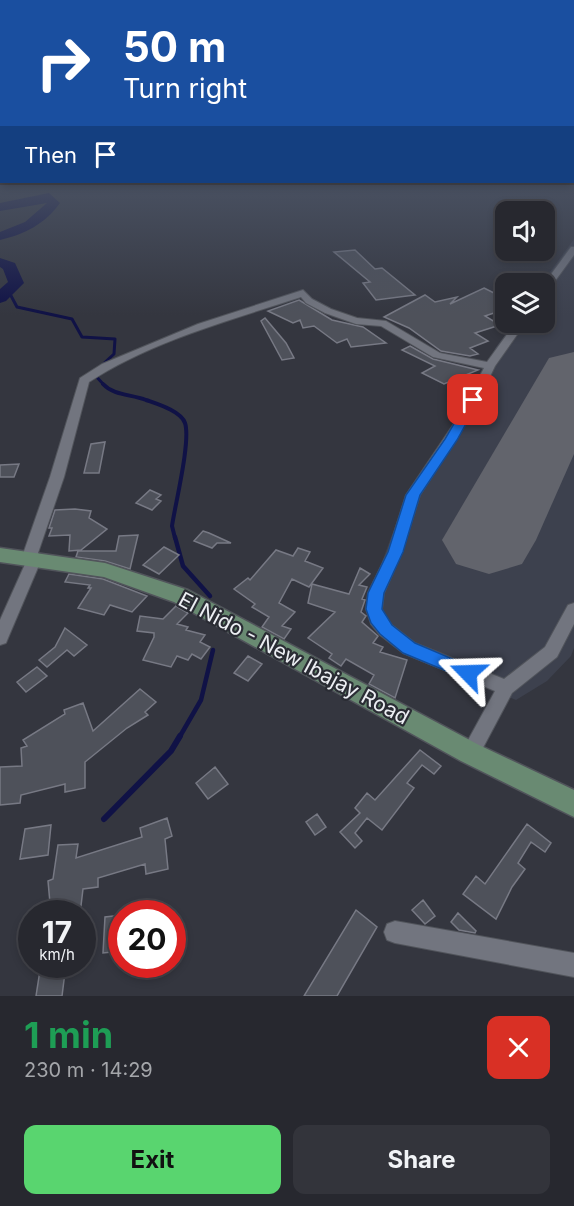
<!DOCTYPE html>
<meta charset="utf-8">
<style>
:root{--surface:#27282f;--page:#33343b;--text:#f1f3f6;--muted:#a4a6aa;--line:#43444b;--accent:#59d56f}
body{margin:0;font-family:Inter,sans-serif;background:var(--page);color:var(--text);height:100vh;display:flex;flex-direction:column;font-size:22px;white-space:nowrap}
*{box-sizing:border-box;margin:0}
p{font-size:20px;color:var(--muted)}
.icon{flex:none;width:33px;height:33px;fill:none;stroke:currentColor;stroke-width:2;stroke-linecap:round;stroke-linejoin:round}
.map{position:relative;height:996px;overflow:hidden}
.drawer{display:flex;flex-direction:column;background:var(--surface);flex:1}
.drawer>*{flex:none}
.top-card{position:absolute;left:0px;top:0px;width:574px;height:183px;box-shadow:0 3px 9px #0003,0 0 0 2px var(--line);background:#1a4fa0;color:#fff;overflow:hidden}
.tools{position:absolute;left:495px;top:201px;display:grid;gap:12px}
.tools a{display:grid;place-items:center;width:60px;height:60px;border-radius:12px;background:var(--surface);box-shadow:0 3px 9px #0003,0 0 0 2px var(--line);font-size:30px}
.speed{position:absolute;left:18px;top:900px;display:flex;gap:12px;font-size:30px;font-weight:700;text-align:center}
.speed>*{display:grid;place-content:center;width:78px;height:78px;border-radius:50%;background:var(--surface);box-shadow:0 3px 9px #0003,0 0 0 2px var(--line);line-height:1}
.speed small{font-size:15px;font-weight:400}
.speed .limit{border:9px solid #d22;background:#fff;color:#111}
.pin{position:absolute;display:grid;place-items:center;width:51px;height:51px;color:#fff;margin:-26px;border-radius:12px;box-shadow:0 3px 9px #0006}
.me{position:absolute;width:66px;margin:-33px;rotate:292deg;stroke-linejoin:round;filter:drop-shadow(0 0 4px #0008)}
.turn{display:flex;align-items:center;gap:21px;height:126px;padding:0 24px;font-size:27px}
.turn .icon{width:78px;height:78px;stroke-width:2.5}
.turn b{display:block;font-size:42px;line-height:51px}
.then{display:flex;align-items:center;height:57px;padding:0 24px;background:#0003;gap:12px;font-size:22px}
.round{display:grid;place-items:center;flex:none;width:63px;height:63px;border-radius:12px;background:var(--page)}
.headline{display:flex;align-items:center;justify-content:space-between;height:102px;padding:0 24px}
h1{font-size:36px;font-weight:700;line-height:45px;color:#1e9e55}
.primary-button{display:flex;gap:12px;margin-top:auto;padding:12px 24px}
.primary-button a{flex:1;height:69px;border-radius:12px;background:var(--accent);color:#111;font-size:24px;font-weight:700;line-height:69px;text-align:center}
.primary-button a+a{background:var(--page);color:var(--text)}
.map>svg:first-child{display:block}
.built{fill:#3d414e}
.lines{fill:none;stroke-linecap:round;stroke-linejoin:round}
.stream-far3{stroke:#101246;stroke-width:3}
.stream-far2{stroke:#101246;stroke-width:4}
.stream-far1{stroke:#101246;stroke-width:4.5}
.stream{stroke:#101246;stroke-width:6}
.river{fill:#101246;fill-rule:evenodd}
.runway{fill:#62646c;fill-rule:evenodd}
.building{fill:#4e515a;stroke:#777984;stroke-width:1.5}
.minor-casing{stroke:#51545b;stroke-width:2}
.major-casing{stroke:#51545b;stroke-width:3}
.minor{fill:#72757f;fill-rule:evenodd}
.major{fill:#698a72;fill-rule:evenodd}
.route{fill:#1a73e8;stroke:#114b97;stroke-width:1.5}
.labels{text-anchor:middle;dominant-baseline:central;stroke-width:4.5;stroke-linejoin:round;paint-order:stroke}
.near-street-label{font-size:21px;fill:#eceef3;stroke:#2a2c34}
</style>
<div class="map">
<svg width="574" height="996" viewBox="0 0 574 996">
<rect width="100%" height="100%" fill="#34363f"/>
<path class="built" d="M 574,239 L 574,648 L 571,656 L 547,681 L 516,700 L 407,656 L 369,621 L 368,600 L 404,502 L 469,400 L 496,347 L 514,323 L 544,322 L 544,284 L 542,283 Z"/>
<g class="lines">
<path class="stream-far3" d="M 9,292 L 17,307 L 72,319 L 82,337 L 115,339 L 114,354 L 102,365
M 94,374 L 104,385"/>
<path class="stream-far2" d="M 103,384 C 114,396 131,394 146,400 C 157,404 181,411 185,423 C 191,441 175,505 172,526 L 175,538"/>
<path class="stream-far1" d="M 175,537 L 183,566 L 210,596
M 179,738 L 201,700 L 213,650"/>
<path class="stream" d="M 104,819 L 171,751 L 180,736"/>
<path class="river" d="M 49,193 L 60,203 C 45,224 25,234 0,240 L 0,232 L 25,222 L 47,203 L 0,211 L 0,203 Z
M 0,258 L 15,263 L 24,283 L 6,301 L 0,303 L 0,289 L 8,282 L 3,269 L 0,267 Z"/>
<path class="runway" d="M 574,352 L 574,454 L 536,540 L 522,564 L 489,574 L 456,564 L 442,540 L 549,358 Z"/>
</g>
<path class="building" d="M 355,250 L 375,269 L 382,268 L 415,295 L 376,300 L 363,283 L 370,282 L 334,252 Z
M 484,288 L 506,299 L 506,309 L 485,316 L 500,325 L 475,333 L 488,341 L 470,348 L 478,354 L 470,356 L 441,351 L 409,328 L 384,317 L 425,295 L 435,302 L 457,297 L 450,304 Z
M 299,300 L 332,320 L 363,327 L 386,343 L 351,347 L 347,339 L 337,343 L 314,326 L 303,328 L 300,320 L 293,323 L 268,311 Z
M 265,318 L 286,343 L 294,358 L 282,360 L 261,321 Z
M 410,346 L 433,359 L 478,370 L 444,384 L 422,373 L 435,366 L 402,350 Z
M 105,442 L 99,473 L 84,473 L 91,444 Z
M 19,464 L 14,477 L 0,477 L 0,465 Z
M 150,490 L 161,495 L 156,499 L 161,501 L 152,510 L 136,503 Z
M 75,509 L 91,511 L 89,518 L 107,529 L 81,550 L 69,551 L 70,535 L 49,536 L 52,528 L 49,528 L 55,510 Z
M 203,531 L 209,533 L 231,543 L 217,543 L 212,548 L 194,541 Z
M 138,535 L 130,569 L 105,561 L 76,557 L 78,551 L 116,551 L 119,536 Z
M 164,547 L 179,555 L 159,574 L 143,565 Z
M 298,548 L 310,552 L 305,561 L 323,568 L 309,587 L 292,579 L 279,603 L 295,612 L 282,626 L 291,629 L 284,639 L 262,627 L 269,617 L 252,607 L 255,604 L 234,589 L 248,578 L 250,580 L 276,550 L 293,556 Z
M 360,568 L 370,574 L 359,585 L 367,587 L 362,599 L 365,600 L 361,612 L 366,616 L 362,622 L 378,636 L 373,643 L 383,647 L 380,652 L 407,660 L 395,698 L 369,684 L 374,675 L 346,659 L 341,666 L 329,658 L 332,654 L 308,638 L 335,612 L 308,603 L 312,584 L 349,594 Z
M 69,574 L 103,579 L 147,596 L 132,612 L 110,605 L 104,615 L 78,608 L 91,588 L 88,588 L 90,585 L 65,582 Z
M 176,606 L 188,613 L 177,624 L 188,627 L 186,630 L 205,635 L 200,642 L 210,647 L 201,659 L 192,654 L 188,660 L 177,656 L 171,667 L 143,660 L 154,637 L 154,633 L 137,631 L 140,616 L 163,619 Z
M 65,628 L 87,645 L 74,656 L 67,650 L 47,667 L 39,660 L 55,647 Z
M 248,656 L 262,664 L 248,681 L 234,673 Z
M 37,667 L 47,676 L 26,692 L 17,682 Z
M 140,689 L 156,702 L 145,712 L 148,715 L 127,728 L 85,762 L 85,788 L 65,792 L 65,784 L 21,795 L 20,803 L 0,805 L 0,767 L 22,766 L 21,748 L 27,746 L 23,740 L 65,714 L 64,710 L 83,703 L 93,731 Z
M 420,750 L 441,766 L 434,774 L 422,765 L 407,783 L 414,788 L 382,830 L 367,818 L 355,833 L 362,841 L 355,848 L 340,832 L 360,813 L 355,808 L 367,793 L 375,800 Z
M 215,767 L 228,784 L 208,799 L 196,783 Z
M 317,814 L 326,827 L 315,835 L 306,822 Z
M 167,818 L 172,836 L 165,839 L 168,869 L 146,874 L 145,864 L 98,878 L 98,887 L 83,889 L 80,914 L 51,914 L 48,881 L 53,879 L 58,845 L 78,844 L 76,858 L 142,837 L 140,828 Z
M 527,824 L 551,843 L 545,852 L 531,842 L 518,863 L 525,869 L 512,887 L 496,919 L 463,894 L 476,876 L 485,884 Z
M 51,825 L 48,855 L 20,859 L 25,829 Z
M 423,900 L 435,916 L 425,924 L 412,910 Z
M 356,910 L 377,927 L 337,996 L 304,996 Z
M 458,913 L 476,931 L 475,933 L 459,930 L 451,922 Z
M 122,915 L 122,951 L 103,953 L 105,917 Z
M 41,964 L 66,964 L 62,996 L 36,996 Z"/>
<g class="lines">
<g class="minor-casing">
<path id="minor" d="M 571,247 L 574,247 L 574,255 L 547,292 L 544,293 L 544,284 Z
M 303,290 L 312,299 L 331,309 L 357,318 L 386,321 L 440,353 L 487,362 L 516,322 L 526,322 L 495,366 L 471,416 L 420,495 L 402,552 L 384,593 L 382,609 L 384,616 L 392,625 L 415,643 L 504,679 L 545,647 L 568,605 L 574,603 L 574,624 L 557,657 L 512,693 L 477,759 L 470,762 L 463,759 L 461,753 L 495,691 L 403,653 L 380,635 L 371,624 L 366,609 L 368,593 L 388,552 L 406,495 L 459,416 L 484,368 L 433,357 L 381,326 L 356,324 L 325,313 L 306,303 L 301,297 C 231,320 152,341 89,382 L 64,477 L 38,553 L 42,558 L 8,638 L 6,643 L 0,645 L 0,620 L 26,562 L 22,557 L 50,477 L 80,378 L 102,364 L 198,324 Z
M 395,921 L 574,953 L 574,977 L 395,943 L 387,940 L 384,932 L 387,924 Z"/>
</g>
<g class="major-casing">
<path id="major" d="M 0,548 L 105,563 L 188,590 L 479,745 L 574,790 L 574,817 L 461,761 L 174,602 L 104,577 L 0,562 Z"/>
</g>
<use href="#minor" class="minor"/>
<use href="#major" class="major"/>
</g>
<linearGradient id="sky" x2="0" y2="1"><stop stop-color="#1d1e23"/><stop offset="0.56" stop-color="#4a5263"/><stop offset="1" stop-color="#4a5263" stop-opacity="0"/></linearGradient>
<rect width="574" height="315" fill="url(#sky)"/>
<path class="route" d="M 469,398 L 479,400 L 457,440 L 420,495 L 403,552 L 384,593 L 382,609 L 392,625 L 415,643 L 474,668 L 476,673 L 474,678 L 468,680 L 403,653 L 380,634 L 371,623 L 366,609 L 368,593 L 388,552 L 406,495 L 445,439 Z"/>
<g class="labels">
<g class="near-street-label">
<text transform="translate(294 658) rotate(28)">El Nido - New Ibajay Road</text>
</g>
</g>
</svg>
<div class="tools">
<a><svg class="icon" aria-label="sound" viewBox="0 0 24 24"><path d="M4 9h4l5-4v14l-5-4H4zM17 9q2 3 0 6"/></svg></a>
<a><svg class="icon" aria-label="layers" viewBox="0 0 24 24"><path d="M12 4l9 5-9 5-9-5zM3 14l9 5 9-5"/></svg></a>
</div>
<div class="speed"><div>17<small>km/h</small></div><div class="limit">20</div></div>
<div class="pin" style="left:473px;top:400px;background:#d93025"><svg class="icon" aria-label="arrive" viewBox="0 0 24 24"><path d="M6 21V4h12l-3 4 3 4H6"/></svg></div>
<svg class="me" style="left:468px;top:673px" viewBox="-20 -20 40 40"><path d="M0-17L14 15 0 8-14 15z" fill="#1a73e8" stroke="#fff" stroke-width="4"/></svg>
<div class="top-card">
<div class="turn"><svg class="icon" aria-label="right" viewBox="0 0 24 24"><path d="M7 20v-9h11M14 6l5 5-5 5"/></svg><div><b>50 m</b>Turn right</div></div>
<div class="then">Then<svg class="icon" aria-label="arrive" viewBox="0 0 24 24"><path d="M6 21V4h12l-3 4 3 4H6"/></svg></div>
</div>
</div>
<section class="drawer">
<div class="headline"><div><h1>1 min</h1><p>230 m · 14:29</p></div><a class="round" style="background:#d93025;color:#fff"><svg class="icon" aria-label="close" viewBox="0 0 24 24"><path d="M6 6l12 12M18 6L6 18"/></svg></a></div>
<div class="primary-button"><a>Exit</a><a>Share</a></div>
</section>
